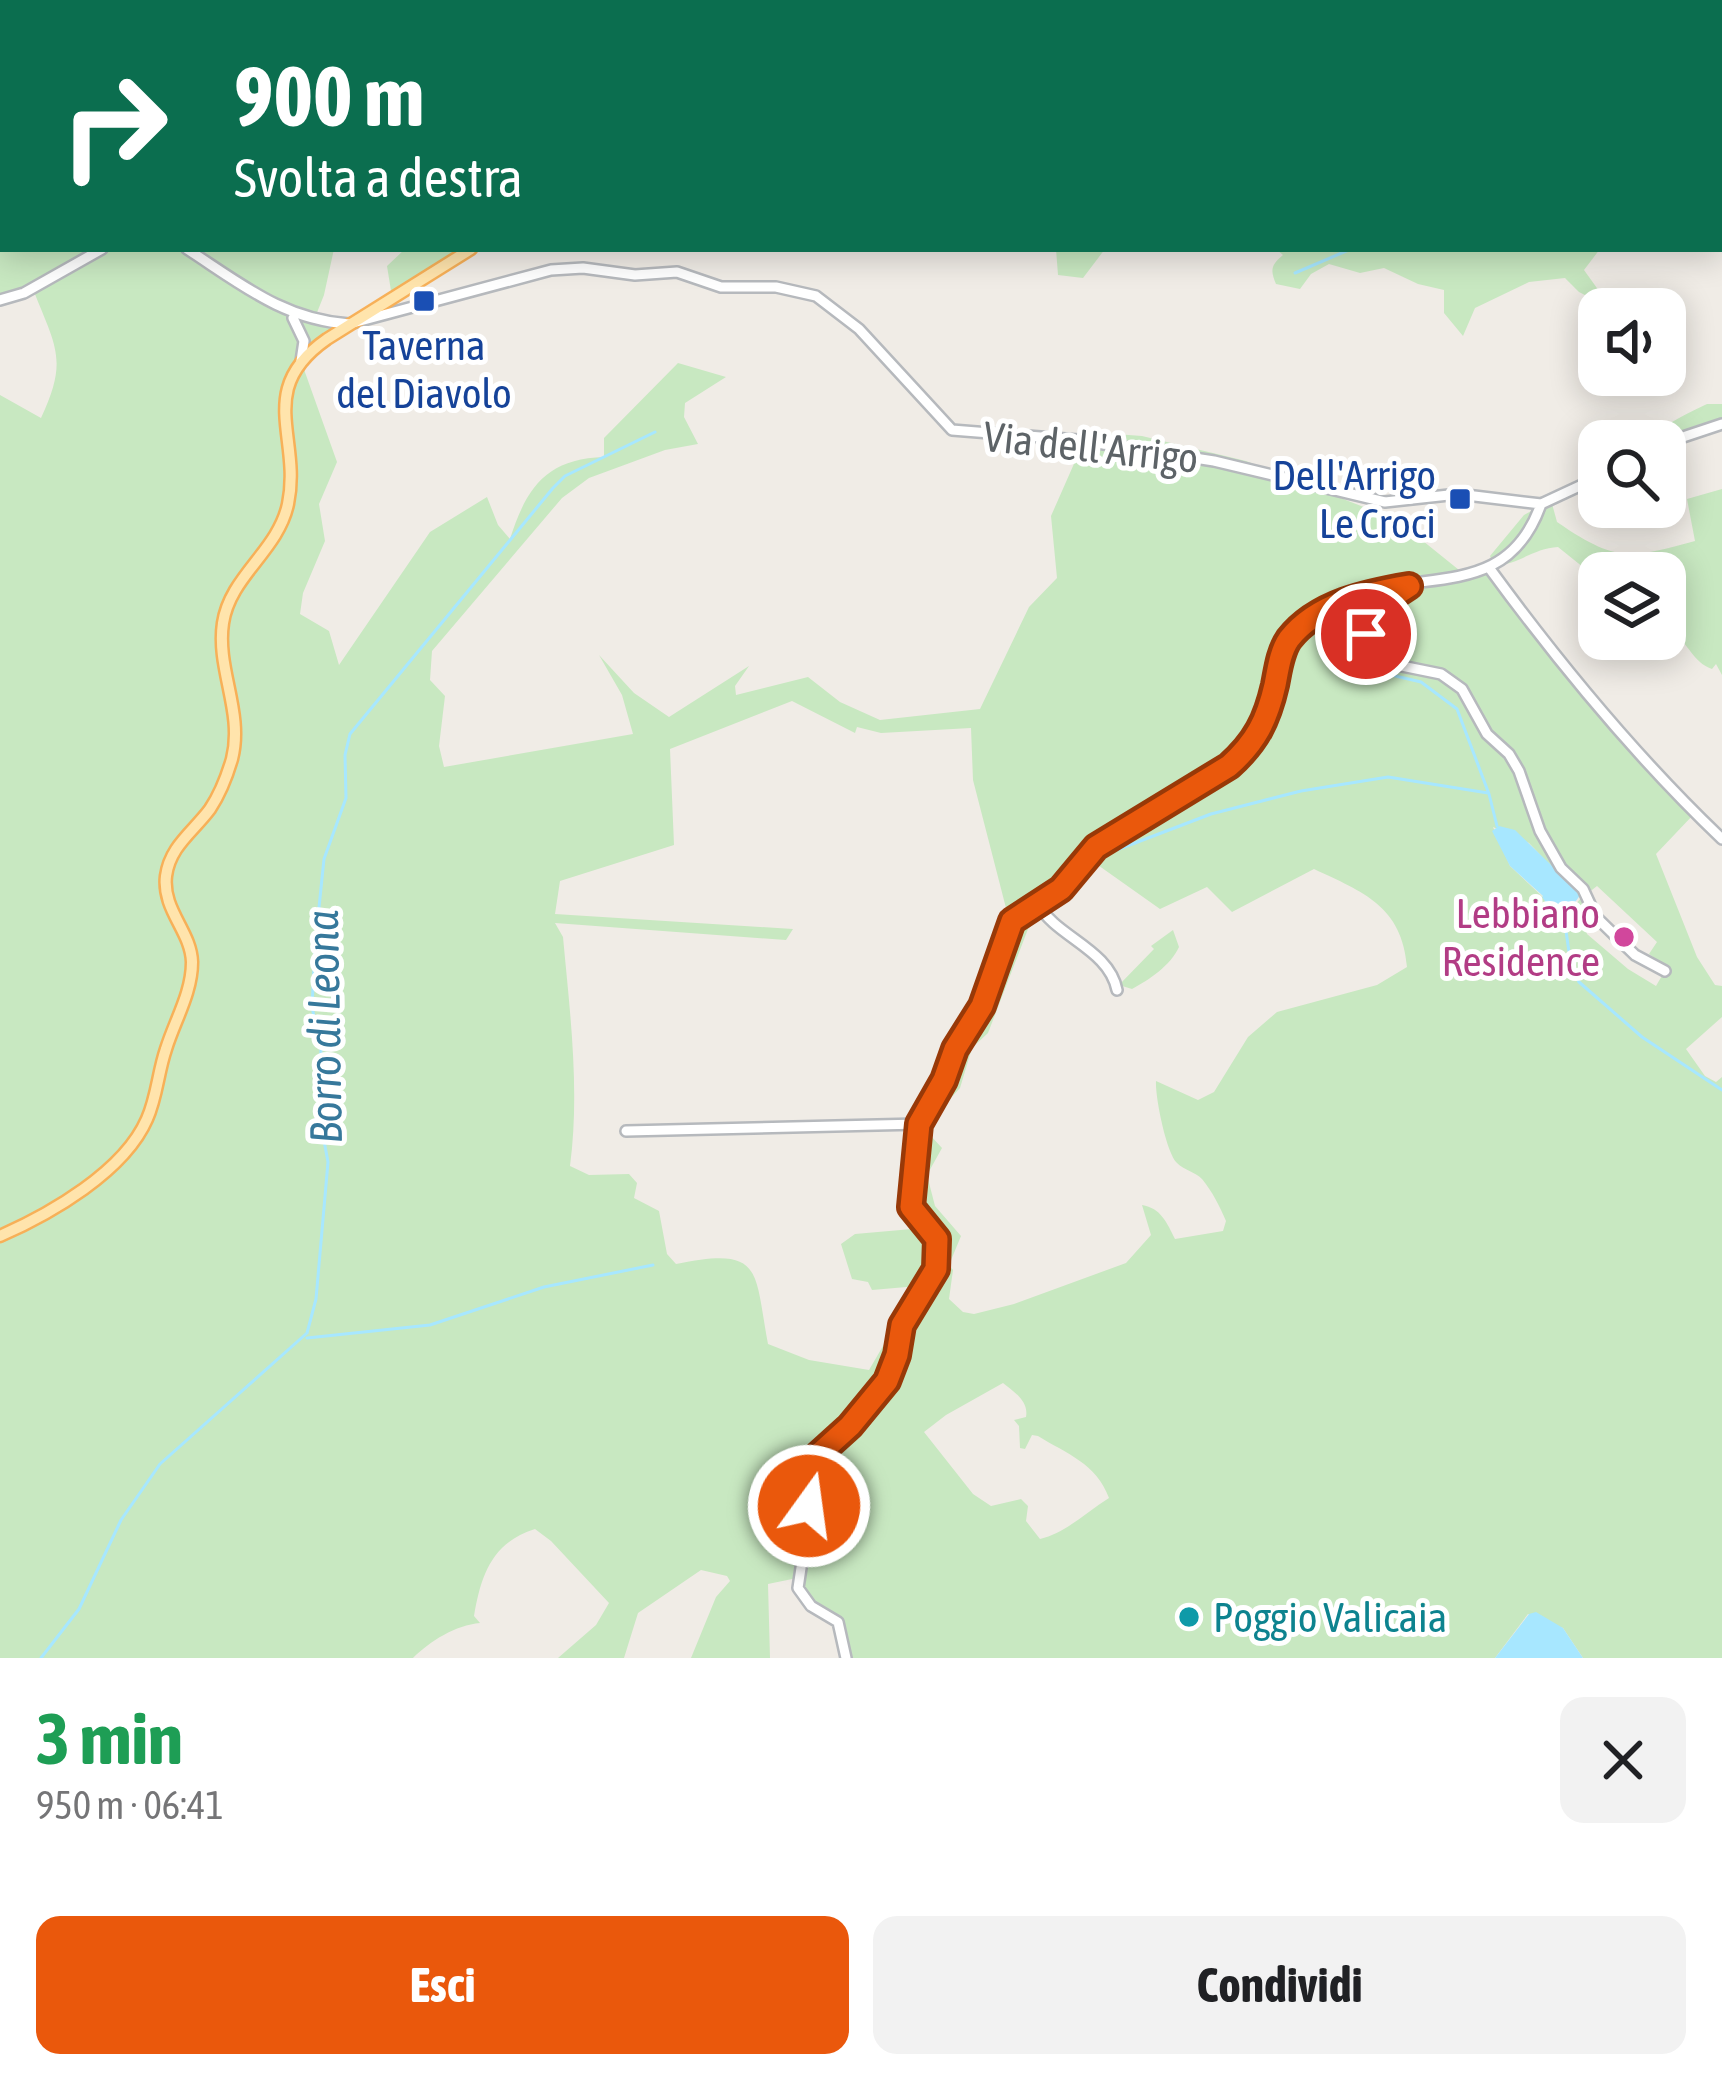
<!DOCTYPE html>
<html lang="it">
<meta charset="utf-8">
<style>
:root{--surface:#fff;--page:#f2f2f2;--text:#202124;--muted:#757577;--accent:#ea580c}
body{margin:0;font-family:"Asap Condensed",sans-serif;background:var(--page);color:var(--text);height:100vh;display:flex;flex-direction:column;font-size:45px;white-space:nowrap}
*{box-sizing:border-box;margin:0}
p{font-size:39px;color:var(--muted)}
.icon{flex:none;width:66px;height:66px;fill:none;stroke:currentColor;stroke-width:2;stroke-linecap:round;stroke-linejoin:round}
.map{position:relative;height:1658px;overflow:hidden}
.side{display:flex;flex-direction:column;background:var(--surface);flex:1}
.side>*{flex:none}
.banner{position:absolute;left:0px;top:0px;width:1722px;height:252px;box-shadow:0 6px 30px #0003;background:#0b6e4f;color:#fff;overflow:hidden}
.fabs{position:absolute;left:1578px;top:288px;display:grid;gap:24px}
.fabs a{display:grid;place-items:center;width:108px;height:108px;border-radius:24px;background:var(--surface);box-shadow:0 6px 30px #0003;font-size:60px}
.pin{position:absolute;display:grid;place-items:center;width:102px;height:102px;color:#fff;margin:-51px;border:6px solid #fff;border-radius:50%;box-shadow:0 3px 12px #0007}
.me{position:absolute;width:132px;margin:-66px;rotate:14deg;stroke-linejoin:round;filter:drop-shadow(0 0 9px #0008)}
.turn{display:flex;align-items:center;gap:42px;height:252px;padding:0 36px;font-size:54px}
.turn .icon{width:156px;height:156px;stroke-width:2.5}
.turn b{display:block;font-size:84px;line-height:102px}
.round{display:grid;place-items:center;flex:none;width:126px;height:126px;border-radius:24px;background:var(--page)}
.overview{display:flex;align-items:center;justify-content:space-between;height:204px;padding:0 36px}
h1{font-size:72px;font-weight:700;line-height:90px;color:#1e9e55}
.primary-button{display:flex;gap:24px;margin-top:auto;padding:24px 36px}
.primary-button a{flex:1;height:138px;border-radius:24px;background:var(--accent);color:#fff;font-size:48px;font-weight:700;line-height:138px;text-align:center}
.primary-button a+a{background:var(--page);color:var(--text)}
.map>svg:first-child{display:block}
.green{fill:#c8e8c1;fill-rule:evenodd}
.water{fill:#a7e7ff}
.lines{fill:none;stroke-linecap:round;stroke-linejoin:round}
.stream{stroke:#a7e7ff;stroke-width:3}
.minor-casing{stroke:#b6b9bd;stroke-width:14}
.major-casing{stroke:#f7b058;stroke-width:15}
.minor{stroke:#fff;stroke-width:9}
.major{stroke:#ffe4ac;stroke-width:10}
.route-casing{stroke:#983908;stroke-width:30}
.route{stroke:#ea580c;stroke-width:21}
.transit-dot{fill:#1a4fb4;stroke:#fff;stroke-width:4.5}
.hotel-dot{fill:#d1479c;stroke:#fff;stroke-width:4.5}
.culture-dot{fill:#0f9aa8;stroke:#fff;stroke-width:4.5}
.labels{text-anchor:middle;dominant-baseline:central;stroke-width:10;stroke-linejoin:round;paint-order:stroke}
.transit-label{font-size:42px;fill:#164399;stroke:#fff}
.street-label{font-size:42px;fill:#5d6367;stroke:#fff}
.hotel-label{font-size:42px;fill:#b23c85;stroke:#fff;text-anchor:end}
.culture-label{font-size:42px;fill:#0d838f;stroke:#fff;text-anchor:start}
.water-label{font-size:45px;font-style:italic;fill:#36789b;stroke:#fff}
</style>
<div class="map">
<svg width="1722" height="1658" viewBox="0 0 1722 1658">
<rect width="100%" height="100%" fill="#f0ece6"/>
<path class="green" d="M 0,0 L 298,3 L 3,3 L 3,249 L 334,249 L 324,295 L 314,320 L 349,324 L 301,361 L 337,462 L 319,504 L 325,541 L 303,593 L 300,614 L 329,631 L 339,665 L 430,532 L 487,497 L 498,525 L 510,539 C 527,486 547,459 604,457 L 604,438 L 678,363 L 726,377 L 685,403 L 684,417 L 698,444 L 665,450 L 589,478 L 562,498 L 432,651 L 430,680 L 445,696 L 439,746 L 444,767 L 633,734 L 622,695 L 599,655 L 634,693 L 669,717 L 749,666 L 735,686 L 736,695 L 808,677 L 840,702 L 880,720 L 980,709 L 1029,607 L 1057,578 L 1051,516 L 1088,432 L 1142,436 L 1246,461 L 1397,520 L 1459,570 L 1483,565 L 1694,814 L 1656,854 L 1697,957 L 1715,985 L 1722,986 L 1722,1017 L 1686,1049 L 1705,1076 L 1716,1082 L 1722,1077 L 1722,1658 L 1583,1658 L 1563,1628 L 1528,1614 L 1495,1658 L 846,1658 L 838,1622 L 811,1606 L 797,1578 L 768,1584 L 770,1658 L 691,1658 L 716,1597 L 730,1581 L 727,1576 L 701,1570 L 638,1613 L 624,1658 L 558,1658 L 596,1625 L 609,1603 L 551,1541 L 535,1529 C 491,1543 481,1576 474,1616 L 480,1623 C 456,1625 430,1641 413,1658 L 0,1658 L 0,395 L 41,418 C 69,359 55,346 33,289 L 0,300 ZM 792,701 L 855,733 L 857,727 L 881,733 L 971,728 L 973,780 L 1006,908 L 1013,922 L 983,1007 L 956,1050 L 916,1139 L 912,1229 L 855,1234 L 841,1244 L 852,1279 L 868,1282 L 872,1290 L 918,1286 L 869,1370 L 809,1360 L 768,1344 C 754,1270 764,1246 676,1264 L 667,1254 L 659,1211 L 634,1198 L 637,1183 L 629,1174 L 589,1175 L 570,1166 C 580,1090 570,1013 563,937 L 555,923 L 786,940 L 793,929 L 555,914 L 560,881 L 674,845 L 670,749 ZM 1493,827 L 1529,843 L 1581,898 L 1567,914 L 1561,914 L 1510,866 ZM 1095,863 L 1160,909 L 1207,887 L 1232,912 L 1314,869 C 1363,892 1402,906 1407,967 L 1377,985 L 1277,1012 L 1248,1037 L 1214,1092 L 1198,1100 L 1156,1081 C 1155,1096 1166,1152 1177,1163 C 1184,1170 1195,1172 1202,1179 C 1212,1191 1220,1207 1226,1221 L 1223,1231 L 1175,1239 C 1167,1223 1161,1208 1142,1205 L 1151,1235 L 1126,1263 L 1014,1304 L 974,1314 L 963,1312 L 949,1299 L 953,1270 L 949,1265 L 961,1236 L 935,1206 L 927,1175 L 942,1148 L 930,1135 L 940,1110 L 960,1088 L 972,1048 L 988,1033 L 1028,929 ZM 1597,886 L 1657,942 L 1649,954 L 1667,967 L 1656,986 L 1628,969 L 1587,934 L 1585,926 L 1597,923 L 1583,897 ZM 1003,1383 C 1014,1392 1029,1401 1026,1417 L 1014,1420 L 1019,1426 L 1020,1448 L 1025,1449 L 1032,1435 L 1038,1436 C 1067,1454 1096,1463 1109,1498 C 1086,1512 1066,1533 1040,1539 L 1026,1521 L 1028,1506 L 1021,1499 L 991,1506 L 973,1494 L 924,1432 L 946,1415 Z
M 684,0 L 1408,0 L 686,3 Z
M 405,249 L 471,249 L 392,297 L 387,266 Z
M 1056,249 L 1105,249 L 1083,278 L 1058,275 Z
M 1276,249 L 1600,249 L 1584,270 L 1612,309 L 1579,292 L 1565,278 L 1529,282 L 1475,308 L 1463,336 L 1444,313 L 1444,290 L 1418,284 L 1384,268 L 1360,273 L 1329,264 L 1311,274 L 1300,289 L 1276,284 C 1270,270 1271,265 1283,255 Z
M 1707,404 L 1722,404 L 1722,422 L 1665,441 L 1630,441 C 1658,432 1680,416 1707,404 Z
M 1722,489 L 1722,675 L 1716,664 L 1712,669 C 1692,662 1690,643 1671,633 L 1665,635 L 1665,573 L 1599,573 L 1599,580 L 1558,547 C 1533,548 1515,567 1494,565 L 1490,556 L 1524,515 L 1551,500 L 1557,522 C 1615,562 1629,559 1695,541 L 1687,499 Z
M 1173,930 L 1179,947 C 1171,965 1149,980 1132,989 L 1119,985 L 1154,949 L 1151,946 Z"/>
<path class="water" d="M 1499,826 L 1515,830 L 1581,894 L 1565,916 L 1510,866 L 1492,831 Z
M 1536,1612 L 1563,1628 L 1583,1658 L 1495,1658 L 1529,1614 Z"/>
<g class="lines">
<path class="stream" d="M 260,0 L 264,3
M 1719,160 L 1722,160
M 1295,273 L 1351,249
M 1353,666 L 1421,682 L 1457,709 L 1489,794 L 1497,826
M 1114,851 L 1211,814 L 1301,791 L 1388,777 L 1488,793
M 1544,897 L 1566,931 L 1571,966 L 1579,982 L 1642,1037 L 1722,1090
M 307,1338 L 430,1325 L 544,1287 L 653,1265
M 41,1658 L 79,1609 L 121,1520 L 160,1464 L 307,1333 L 316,1299 L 328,1162 L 319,1114 L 321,1049 L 312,1007 L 315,946 L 324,859 L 346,798 L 345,755 L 350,734 L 553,488 L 565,476 L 655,432"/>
<g class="minor-casing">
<path id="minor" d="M 1499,3 L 1499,0
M 187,249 C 241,284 284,320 349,324 L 551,270 L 583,268 L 635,275 L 677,272 L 721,287 L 776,287 L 816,296 L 859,329 L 952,430 L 1078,440 L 1214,461 L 1385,502 L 1458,494 L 1541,504 L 1599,477
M 0,300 L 24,293 L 102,249
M 293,318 L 304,341 L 301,361
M 1665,443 L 1722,424
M 1490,569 C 1561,666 1635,756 1722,839
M 1405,589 C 1368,613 1353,620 1382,662 L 1441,674 L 1462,689 L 1487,734 L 1509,754 L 1519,771 L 1540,831 L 1561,868 L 1583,889 L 1596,917 L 1635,955 L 1665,971
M 1038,904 C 1056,937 1109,949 1117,990
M 626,1131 L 919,1124
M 846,1658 L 838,1622 L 811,1606 L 798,1588 L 818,1455 L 850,1427 L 887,1381 L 897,1355 L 902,1325 L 936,1269 L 937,1239 L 911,1207 L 919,1124 L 944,1080 L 955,1049 L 982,1006 L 1012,921 L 1061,888 L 1096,847 L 1229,766 C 1240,756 1254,746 1261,732 C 1293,670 1259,647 1338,604 C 1412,563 1505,607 1541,504"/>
</g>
<g class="major-casing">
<path id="major" d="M 616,3 L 616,0
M 0,1236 C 50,1214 124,1172 147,1119 C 157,1097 158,1072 166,1049 C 175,1020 192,993 192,962 C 191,931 162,910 166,876 C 170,846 193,832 210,809 C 220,794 227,776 232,759 C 244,712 216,669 223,623 C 230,576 278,551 288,504 C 302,437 254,390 327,339 L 471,249"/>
</g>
<use href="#minor" class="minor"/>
<use href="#major" class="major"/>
</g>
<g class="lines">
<g class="route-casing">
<path id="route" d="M 809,1506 L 818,1455 L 850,1426 L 887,1381 L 897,1355 L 902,1325 L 936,1269 L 937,1239 L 911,1207 L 919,1124 L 944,1080 L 955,1049 L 982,1006 L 1012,921 L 1061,889 L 1096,847 L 1229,766 C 1256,742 1267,720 1275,685 C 1278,670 1280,652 1289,639 C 1317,603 1368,593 1409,586 L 1371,611 L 1366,634"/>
</g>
<use href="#route" class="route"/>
</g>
<g class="transit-dot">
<rect x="412" y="289" width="24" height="24" rx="6"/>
<rect x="1448" y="487" width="24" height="24" rx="6"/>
</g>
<circle class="hotel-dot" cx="1624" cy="937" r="12"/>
<circle class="culture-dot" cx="1189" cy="1617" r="12"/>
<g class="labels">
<g class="transit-label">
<text x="424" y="345">Taverna<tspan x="424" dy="48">del Diavolo</tspan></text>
<text x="1436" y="475" text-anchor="end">Dell'Arrigo<tspan x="1436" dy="48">Le Croci</tspan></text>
</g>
<g class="street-label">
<text transform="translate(1091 447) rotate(6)">Via dell'Arrigo</text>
</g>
<g class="hotel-label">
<text x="1600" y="913">Lebbiano<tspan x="1600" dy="48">Residence</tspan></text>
</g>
<g class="culture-label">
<text x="1213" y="1617">Poggio Valicaia</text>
</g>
<g class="water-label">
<text transform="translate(324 1027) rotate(-91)">Borro di Leona</text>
</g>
</g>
</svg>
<div class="fabs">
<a><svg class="icon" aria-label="sound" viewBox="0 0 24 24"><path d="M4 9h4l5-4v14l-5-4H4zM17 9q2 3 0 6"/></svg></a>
<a><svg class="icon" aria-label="search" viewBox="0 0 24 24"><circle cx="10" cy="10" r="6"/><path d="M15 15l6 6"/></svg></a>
<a><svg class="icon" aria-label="layers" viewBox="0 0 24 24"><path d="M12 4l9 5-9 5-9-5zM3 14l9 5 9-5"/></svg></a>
</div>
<div class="pin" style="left:1366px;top:634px;background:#d93025"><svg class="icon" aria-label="arrive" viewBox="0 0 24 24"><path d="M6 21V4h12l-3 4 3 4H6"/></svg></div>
<svg class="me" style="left:809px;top:1506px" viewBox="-20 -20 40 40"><circle r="17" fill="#ea580c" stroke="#fff" stroke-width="3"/><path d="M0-11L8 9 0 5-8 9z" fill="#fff"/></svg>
<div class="banner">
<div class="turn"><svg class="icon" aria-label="right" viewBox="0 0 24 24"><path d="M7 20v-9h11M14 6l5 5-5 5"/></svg><div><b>900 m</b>Svolta a destra</div></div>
</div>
</div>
<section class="side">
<div class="overview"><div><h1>3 min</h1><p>950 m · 06:41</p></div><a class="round"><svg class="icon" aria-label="close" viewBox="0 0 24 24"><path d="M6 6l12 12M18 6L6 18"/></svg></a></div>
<div class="primary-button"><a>Esci</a><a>Condividi</a></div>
</section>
